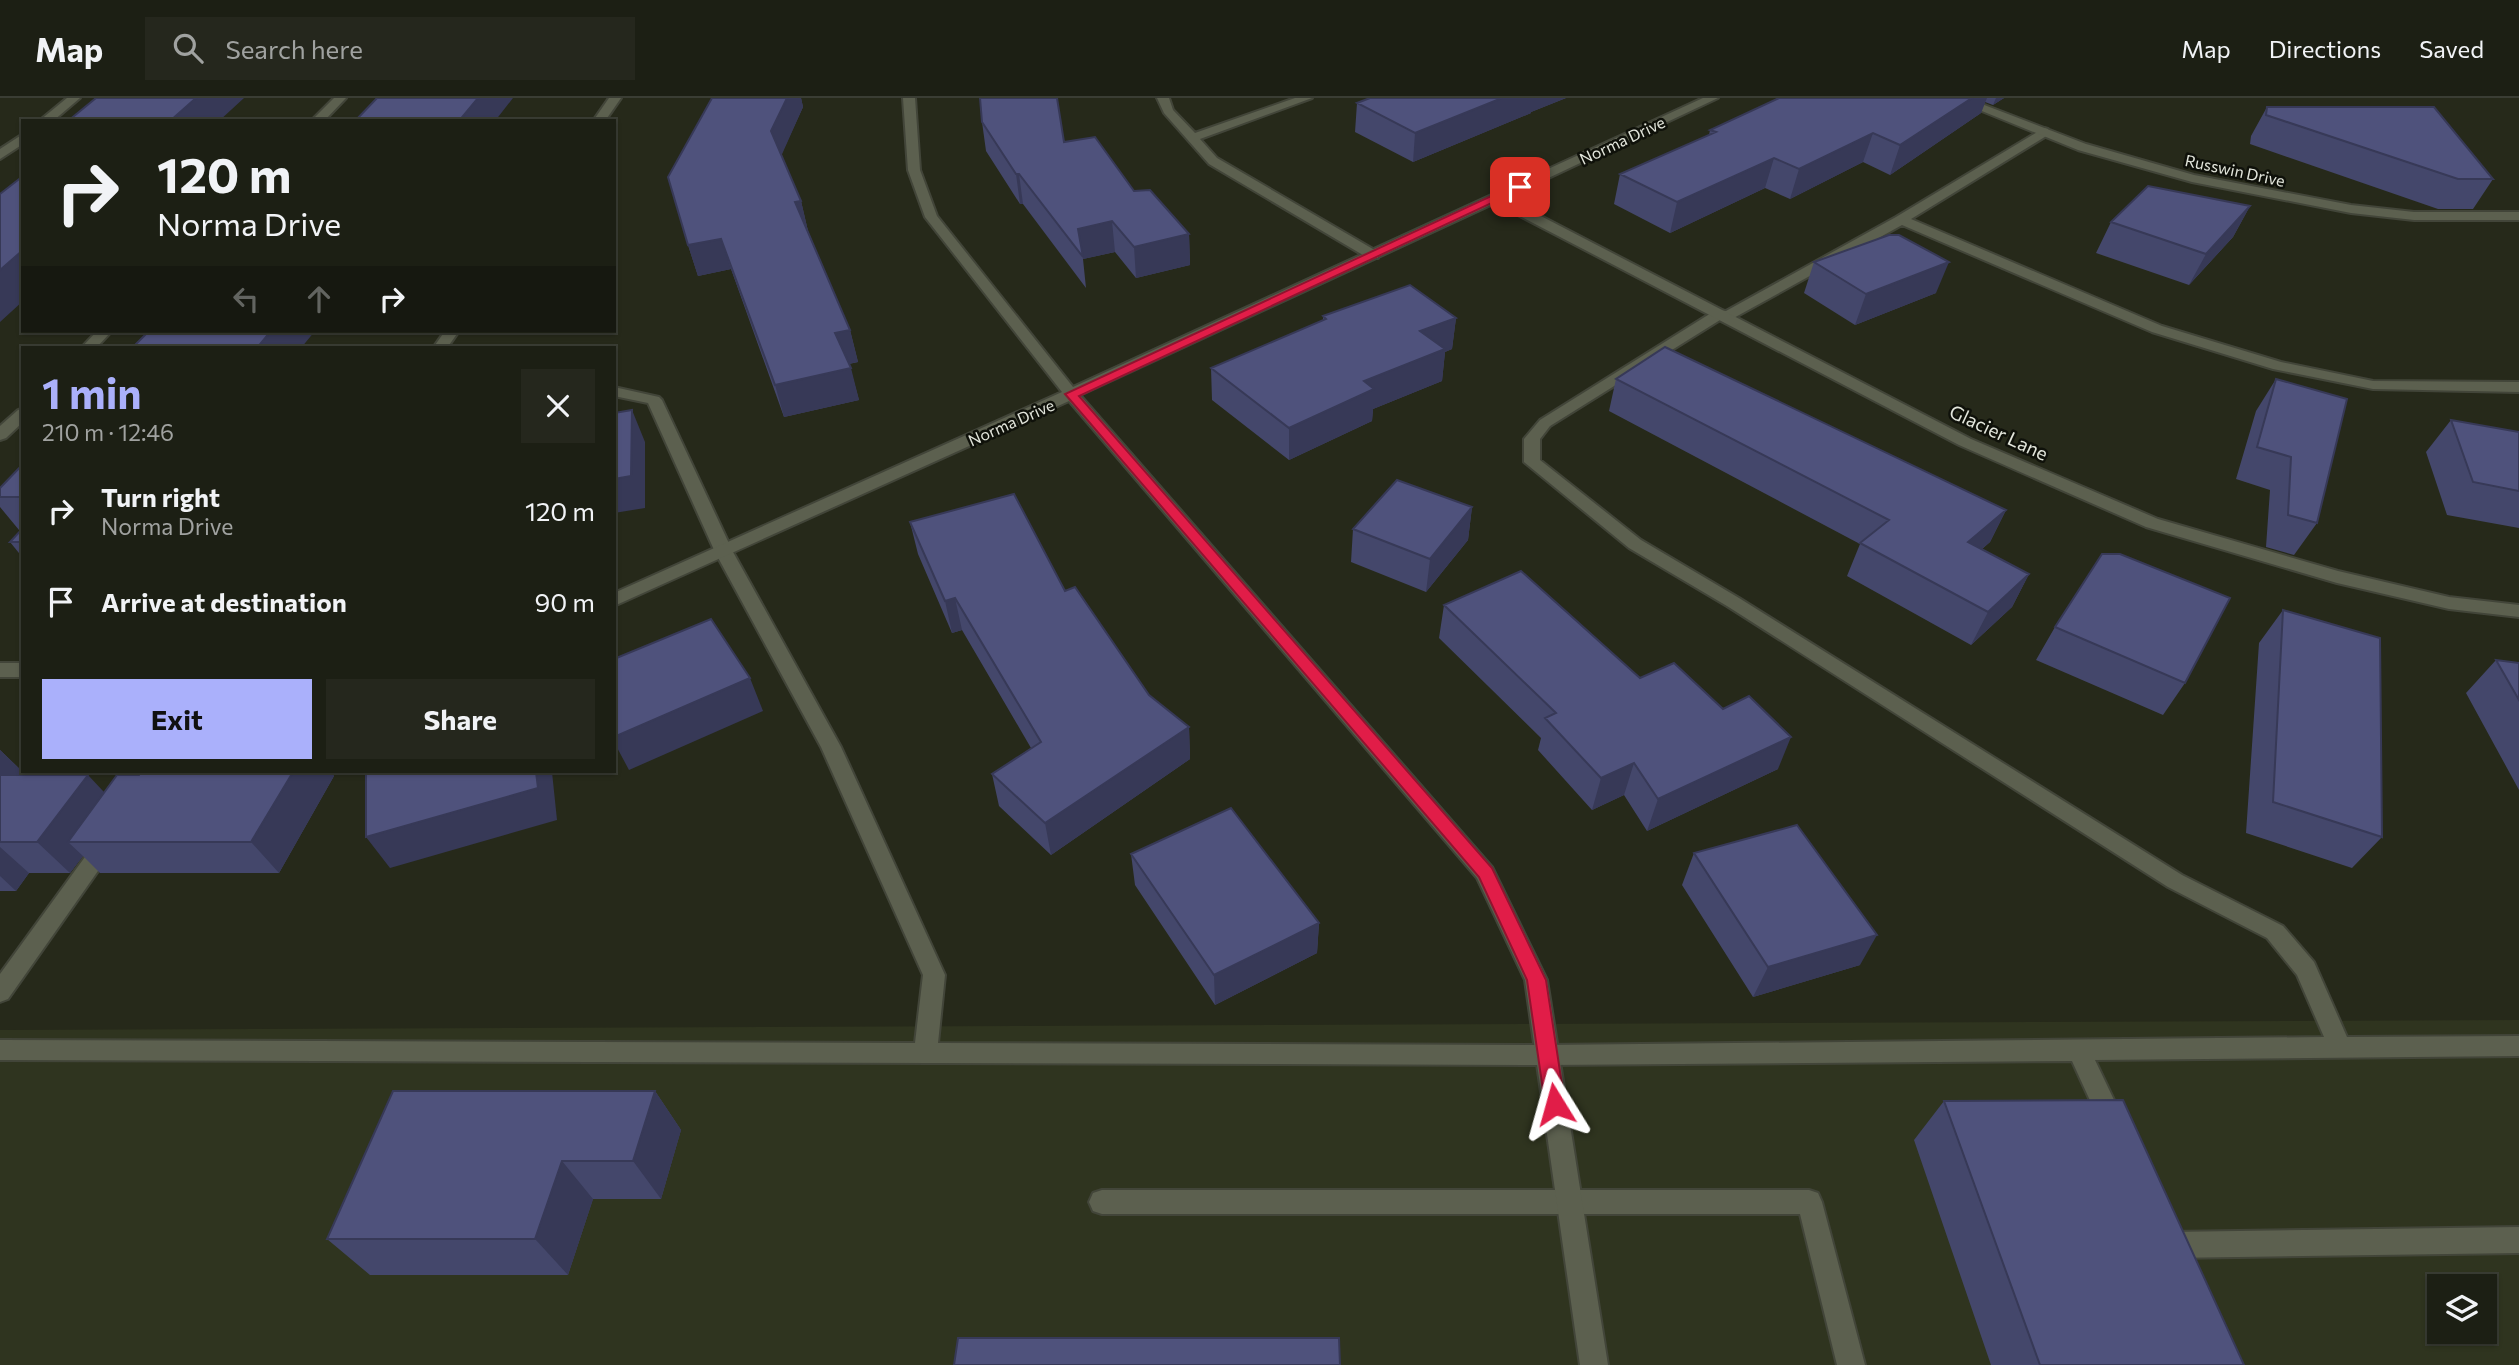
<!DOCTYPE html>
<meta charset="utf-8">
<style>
:root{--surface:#1c1f14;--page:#25271d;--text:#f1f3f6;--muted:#a0a2a0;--line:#3a3d34;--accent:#aab0fb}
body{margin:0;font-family:Commissioner,sans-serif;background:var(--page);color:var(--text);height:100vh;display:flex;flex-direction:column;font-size:26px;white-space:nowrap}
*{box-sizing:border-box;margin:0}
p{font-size:23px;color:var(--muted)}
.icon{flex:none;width:38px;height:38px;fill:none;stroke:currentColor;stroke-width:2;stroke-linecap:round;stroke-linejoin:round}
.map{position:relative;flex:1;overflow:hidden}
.panel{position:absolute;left:21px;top:248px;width:595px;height:427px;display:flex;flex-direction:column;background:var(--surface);border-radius:0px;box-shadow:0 2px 5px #0004,0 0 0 2px var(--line)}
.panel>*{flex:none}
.top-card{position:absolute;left:21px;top:21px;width:595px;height:214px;border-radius:0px;box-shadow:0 2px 5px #0004,0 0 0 2px var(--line);background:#1c1f14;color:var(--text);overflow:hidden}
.tools{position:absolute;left:2427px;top:1176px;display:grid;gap:14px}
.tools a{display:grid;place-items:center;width:70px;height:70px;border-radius:0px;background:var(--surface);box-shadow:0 2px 5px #0004,0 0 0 2px var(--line);font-size:35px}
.pin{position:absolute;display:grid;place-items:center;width:60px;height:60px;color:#fff;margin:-30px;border-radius:14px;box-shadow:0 4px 10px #0006}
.me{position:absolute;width:77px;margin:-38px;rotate:352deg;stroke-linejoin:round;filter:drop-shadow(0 0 5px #0008)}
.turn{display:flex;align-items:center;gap:24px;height:147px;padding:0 21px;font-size:32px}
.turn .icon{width:91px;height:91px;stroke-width:2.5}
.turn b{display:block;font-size:49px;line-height:60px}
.lanes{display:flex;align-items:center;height:66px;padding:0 21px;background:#0003;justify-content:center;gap:35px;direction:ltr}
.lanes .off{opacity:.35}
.round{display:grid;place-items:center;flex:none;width:74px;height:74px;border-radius:0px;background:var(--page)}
.headline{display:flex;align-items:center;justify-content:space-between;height:119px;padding:0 21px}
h1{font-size:42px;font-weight:700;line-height:52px;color:var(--accent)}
.primary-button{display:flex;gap:14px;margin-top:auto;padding:14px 21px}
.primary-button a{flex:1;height:80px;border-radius:0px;background:var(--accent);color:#111;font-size:28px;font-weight:700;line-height:80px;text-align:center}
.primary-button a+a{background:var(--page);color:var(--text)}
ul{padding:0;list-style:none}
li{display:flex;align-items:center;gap:21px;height:91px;padding:0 21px}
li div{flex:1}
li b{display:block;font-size:26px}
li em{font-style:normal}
header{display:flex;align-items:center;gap:42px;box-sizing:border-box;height:98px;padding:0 35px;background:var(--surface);border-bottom:2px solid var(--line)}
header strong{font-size:33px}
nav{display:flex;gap:38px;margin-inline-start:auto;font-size:24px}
.search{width:490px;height:63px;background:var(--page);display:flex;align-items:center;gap:18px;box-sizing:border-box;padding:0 24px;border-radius:0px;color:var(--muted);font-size:26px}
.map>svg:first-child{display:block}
.built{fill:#2f341f;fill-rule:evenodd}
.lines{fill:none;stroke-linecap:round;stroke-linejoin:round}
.service-casing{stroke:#424539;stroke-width:4}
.minor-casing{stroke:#424539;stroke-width:4}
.service{fill:#5c604f;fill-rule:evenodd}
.minor{fill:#5c604f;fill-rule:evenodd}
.wall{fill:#44476b}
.shaded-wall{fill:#373957}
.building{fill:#4f527c;stroke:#373957;stroke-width:2}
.route{fill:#e11d48;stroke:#92132f;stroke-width:2}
.labels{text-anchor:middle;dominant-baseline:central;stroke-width:5;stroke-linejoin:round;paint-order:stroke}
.far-street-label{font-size:16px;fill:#e3e6dc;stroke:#0f110a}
.street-label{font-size:19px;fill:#e3e6dc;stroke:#0f110a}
</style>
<header>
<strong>Map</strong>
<div class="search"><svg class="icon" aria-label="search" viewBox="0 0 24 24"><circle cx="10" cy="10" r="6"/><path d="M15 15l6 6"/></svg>Search here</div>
<nav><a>Map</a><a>Directions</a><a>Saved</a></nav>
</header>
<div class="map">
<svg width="2519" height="1267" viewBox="0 0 2519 1267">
<rect width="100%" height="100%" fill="#26291a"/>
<path class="built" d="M 2519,922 L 2519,1267 L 0,1267 L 0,932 ZM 2440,1188 L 2485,1188 L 2485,1234 L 2440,1234 Z"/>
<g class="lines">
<g class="service-casing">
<path id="service" d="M 67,0 L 80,0 L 53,23 L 39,23 Z
M 609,0 L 621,0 L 605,23 L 593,23 Z
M 1157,0 L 1169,0 L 1173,12 L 1195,35 L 1295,0 L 1312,0 L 1200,41 L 1217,60 L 1378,154 L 1378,160 L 1368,160 L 1209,66 L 1164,15 Z
M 2044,30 L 2048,31 L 2048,37 L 1911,121 L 2162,228 L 2281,264 L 2373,283 L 2519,284 L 2519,294 L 2373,291 L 2273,271 L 2152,234 L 1902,127 L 1730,222 L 1720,222 L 1550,328 L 1540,341 L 1540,362 L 1641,442 L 1739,500 L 2182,777 L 2283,828 L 2314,864 L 2347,939 L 2519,938 L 2519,958 L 2095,962 L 2124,1023 L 2121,1031 L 2112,1034 L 2103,1031 L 2072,963 L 1548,967 L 0,962 L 0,942 L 915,945 L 923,877 L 821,649 L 715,454 L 648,305 L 614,298 L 614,289 L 659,299 L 662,302 L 733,454 L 841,649 L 945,877 L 938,945 L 1548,947 L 2324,939 L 2297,877 L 2267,840 L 2168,789 L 1727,508 L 1629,450 L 1524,364 L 1524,341 L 1540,322 L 1716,212 L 1726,213 L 1896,119 Z
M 23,36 L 23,46 L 0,61 L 0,51 Z
M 445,233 L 459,233 L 447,250 L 433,250 Z
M 105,739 L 112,741 L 115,747 L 112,753 L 8,901 L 0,904 L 0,876 L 98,741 Z
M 1102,1092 L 1809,1092 L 1818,1095 L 1822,1104 L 1865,1267 L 1837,1267 L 1800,1116 L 1102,1116 L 1093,1113 L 1089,1104 L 1093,1095 Z
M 2519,1129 L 2519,1155 L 2170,1160 L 2161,1156 L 2157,1147 L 2161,1138 L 2170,1134 Z"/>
</g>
<g class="minor-casing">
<path id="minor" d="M 334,0 L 346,0 L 324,23 L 311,23 Z
M 903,0 L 915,0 L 920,72 L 937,118 L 1073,289 L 1703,0 L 1718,0 L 1506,100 L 1971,341 L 2158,421 L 2338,473 L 2449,499 L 2519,507 L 2519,519 L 2449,511 L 2337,485 L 2146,429 L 1959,347 L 1495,105 L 1080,297 L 1492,769 L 1547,882 L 1608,1267 L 1580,1267 L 1525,882 L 1477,780 L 1069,303 L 614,508 L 614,495 L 1062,294 L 925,119 L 908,72 Z
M 1950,0 L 1966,0 L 2086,46 L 2194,77 L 2351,107 L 2414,114 L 2519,114 L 2519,122 L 2414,122 L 2351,115 L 2192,84 L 2078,52 Z
M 97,233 L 112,233 L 96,250 L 81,250 Z
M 23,310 L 23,324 L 6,340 L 0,342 L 0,328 L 18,312 Z
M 0,565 L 23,565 L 23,579 L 0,579 Z"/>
</g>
<use href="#service" class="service"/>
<use href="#minor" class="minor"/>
</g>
<path class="wall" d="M 712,0 L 801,0 L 803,9 L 781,57 L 801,103 L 808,133 L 850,232 L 858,264 L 849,266 L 859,302 L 784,319 L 731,171 L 698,178 L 688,147 Z
M 1370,0 L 1566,0 L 1531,14 L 1531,15 L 1413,64 L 1355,34 L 1357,5 Z
M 1779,0 L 2004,0 L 1993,7 L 1985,4 L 1981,15 L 1890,77 L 1863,64 L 1790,101 L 1765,90 L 1670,135 L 1614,106 L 1620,76 L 1709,37 L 1710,32 Z
M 2267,9 L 2493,81 L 2473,111 L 2438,111 L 2250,46 L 2251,38 Z
M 982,24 L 1064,44 L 1134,93 L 1189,136 L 1190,167 L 1136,180 L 1115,154 L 1083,161 L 1086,190 L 1023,106 L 1020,106 L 986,53 Z
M 2250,108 L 2233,139 L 2189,187 L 2096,155 L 2111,124 Z
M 1814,164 L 1936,195 L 1855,227 L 1804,195 Z
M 1323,218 L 1456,220 L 1452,251 L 1445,254 L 1442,283 L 1373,311 L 1372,323 L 1289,362 L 1212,302 L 1211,270 L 1323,222 Z
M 1616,281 L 2006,412 L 1990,444 L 1982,451 L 2029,476 L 2012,509 L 1971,547 L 1847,478 L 1860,446 L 1609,313 Z
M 2276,281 L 2317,425 L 2294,457 L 2266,449 L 2270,392 L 2236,381 L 2256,313 Z
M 2451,322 L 2519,334 L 2519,430 L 2447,417 L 2426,354 Z
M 23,366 L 23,460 L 10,444 L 21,432 L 19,432 L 0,409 L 0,390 Z
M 1472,409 L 1468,442 L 1426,494 L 1351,464 L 1353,431 Z
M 910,424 L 1065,493 L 1149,597 L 1189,629 L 1190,661 L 1051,757 L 999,708 L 992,676 L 1031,650 L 962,532 L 952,535 L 918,456 Z
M 1444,507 L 1640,580 L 1778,671 L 1647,733 L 1624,697 L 1592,712 L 1538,652 L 1541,640 L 1439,540 Z
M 2283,512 L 2382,739 L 2352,770 L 2246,735 L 2259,545 Z
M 2055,529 L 2185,585 L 2163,617 L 2036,562 Z
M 2496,562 L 2519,565 L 2519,692 L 2466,595 Z
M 0,652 L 26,677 L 104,694 L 139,677 L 141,674 L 331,674 L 334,678 L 279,775 L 100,775 L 83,758 L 70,775 L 29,775 L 16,793 L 0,793 Z
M 1694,755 L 1860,867 L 1753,899 L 1682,787 Z
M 1131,756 L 1319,825 L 1317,855 L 1215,907 L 1135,787 Z
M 655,993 L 681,1032 L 661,1101 L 593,1101 L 568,1177 L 370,1177 L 327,1141 Z
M 1944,1003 L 2244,1267 L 1991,1267 L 1914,1042 Z"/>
<path class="shaded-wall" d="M 196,0 L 244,0 L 219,23 L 170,23 Z
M 478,0 L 513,0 L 495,23 L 459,23 Z
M 787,0 L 801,0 L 803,9 L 779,63 L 771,33 Z
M 1502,0 L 1566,0 L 1531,14 L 1531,15 L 1413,64 L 1415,35 Z
M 1972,0 L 1987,0 L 1981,15 L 1890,77 L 1900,47 Z
M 1996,0 L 2004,0 L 1993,7 Z
M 1873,35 L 1863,64 L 1790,101 L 1799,71 Z
M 1774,60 L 1765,90 L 1670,135 L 1677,104 Z
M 1016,76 L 1019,76 L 1023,106 L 1020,106 Z
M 801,103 L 808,133 L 795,104 Z
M 2250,108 L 2233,139 L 2189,187 L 2206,156 Z
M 1112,123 L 1115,154 L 1083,161 L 1078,131 Z
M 1189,136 L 1190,167 L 1136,180 L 1134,149 Z
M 721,141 L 731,171 L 698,178 L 688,147 Z
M 23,152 L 23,203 L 0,224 L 0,172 Z
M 1949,164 L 1936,195 L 1855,227 L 1866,196 Z
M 1456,220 L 1452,251 L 1445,254 L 1442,283 L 1373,311 L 1372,323 L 1289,362 L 1289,330 L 1364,283 L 1420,233 Z
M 850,232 L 858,264 L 843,267 L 835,235 Z
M 271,233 L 315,233 L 301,250 L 257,250 Z
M 851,270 L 859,302 L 784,319 L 775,287 Z
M 632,312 L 645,344 L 645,410 L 614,415 L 614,381 Z
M 1472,409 L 1468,442 L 1426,494 L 1430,461 Z
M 2006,412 L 1990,444 L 1952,477 L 1968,444 Z
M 2029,476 L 2012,509 L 1971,547 L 1988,514 Z
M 955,500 L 962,532 L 952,535 L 945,503 Z
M 750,580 L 763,613 L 629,672 L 614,644 L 614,639 Z
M 1189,629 L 1190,661 L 1051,757 L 1045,725 Z
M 1791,639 L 1778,671 L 1647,733 L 1658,701 Z
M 0,652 L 26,677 L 0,708 Z
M 1634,665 L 1624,697 L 1592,712 L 1601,680 Z
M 293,674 L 331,674 L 334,678 L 279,775 L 251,744 Z
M 536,674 L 552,674 L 557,722 L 390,770 L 366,739 Z
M 88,677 L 118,709 L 68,744 L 83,758 L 70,775 L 37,744 Z
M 0,749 L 29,775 L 16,793 L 0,778 Z
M 1319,825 L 1317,855 L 1215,907 L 1214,877 Z
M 1877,837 L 1860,867 L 1753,899 L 1768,869 Z
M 655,993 L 681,1032 L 661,1101 L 633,1063 Z
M 562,1063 L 593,1101 L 568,1177 L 535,1141 Z"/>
<path class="building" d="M 96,0 L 196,0 L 170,23 L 68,23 Z
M 377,0 L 478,0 L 459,23 L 355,23 Z
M 712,0 L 787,0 L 771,33 L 801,103 L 795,104 L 850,232 L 835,235 L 851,270 L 775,287 L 721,141 L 688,147 L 668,79 Z
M 980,0 L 1057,0 L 1064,44 L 1095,39 L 1134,93 L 1150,92 L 1189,136 L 1134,149 L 1112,123 L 1078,131 L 1083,159 L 1019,76 L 1016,76 L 982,24 Z
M 1370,0 L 1502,0 L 1415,35 L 1357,5 Z
M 1779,0 L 1972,0 L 1900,47 L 1873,35 L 1799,71 L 1774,60 L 1677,104 L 1620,76 L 1716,34 L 1710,32 Z
M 2267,9 L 2434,9 L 2493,81 L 2458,81 L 2266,17 Z
M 23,78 L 23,152 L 0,172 L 0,96 Z
M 2148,88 L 2250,108 L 2206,156 L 2111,124 Z
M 1889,137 L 1899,137 L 1949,164 L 1866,196 L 1814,164 Z
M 1410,187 L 1456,220 L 1420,233 L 1445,251 L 1364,283 L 1374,291 L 1289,330 L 1211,270 L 1326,221 L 1323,218 Z
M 149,233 L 271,233 L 257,250 L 132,250 Z
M 1665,249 L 2006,412 L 1968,444 L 2029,476 L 1988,514 L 1860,445 L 1889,422 L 1616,281 Z
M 2276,281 L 2347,301 L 2317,425 L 2288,417 L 2291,359 L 2257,349 Z
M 632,312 L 631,378 L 614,381 L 614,315 Z
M 2451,322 L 2519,334 L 2519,393 L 2473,384 Z
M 23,366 L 23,399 L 0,399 L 0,390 Z
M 1397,382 L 1472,409 L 1430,461 L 1353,431 Z
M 1014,396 L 1065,493 L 1075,489 L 1149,597 L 1189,629 L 1045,725 L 992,676 L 1041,644 L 955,500 L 945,503 L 910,424 Z
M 23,430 L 23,444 L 10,444 Z
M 2102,456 L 2120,456 L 2230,500 L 2185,585 L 2055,529 Z
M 1521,473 L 1640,580 L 1674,565 L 1723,611 L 1749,598 L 1791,639 L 1658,701 L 1634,665 L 1601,680 L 1545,620 L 1556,615 L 1444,507 Z
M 2283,512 L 2380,540 L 2382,739 L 2273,704 Z
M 711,521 L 750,580 L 614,639 L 614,561 Z
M 2496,562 L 2519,565 L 2519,602 Z
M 141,674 L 293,674 L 251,744 L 68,744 L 117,677 L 139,677 Z
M 366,674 L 536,674 L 538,690 L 366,739 Z
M 0,677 L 88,677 L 37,744 L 0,744 Z
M 1231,710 L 1319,825 L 1214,877 L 1131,756 Z
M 1797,727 L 1877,837 L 1768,869 L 1694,755 Z
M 393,993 L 655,993 L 633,1063 L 562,1063 L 535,1141 L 327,1141 Z
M 2123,1002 L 2244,1267 L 2040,1267 L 1944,1003 Z
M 958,1240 L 1339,1240 L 1340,1267 L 954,1267 Z"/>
<path class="route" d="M 1517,86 L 1526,89 L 1079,298 L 1492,770 L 1546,882 L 1565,1006 L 1562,1012 L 1555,1015 L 1548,1012 L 1545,1006 L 1527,882 L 1479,779 L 1065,296 Z"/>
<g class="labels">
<g class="far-street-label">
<text transform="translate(1622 42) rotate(-25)">Norma Drive</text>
<text transform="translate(2235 72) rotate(12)">Russwin Drive</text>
<text transform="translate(1011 324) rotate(-24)">Norma Drive</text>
</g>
<g class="street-label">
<text transform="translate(1999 334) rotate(25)">Glacier Lane</text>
</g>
</g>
</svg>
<div class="tools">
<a><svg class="icon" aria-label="layers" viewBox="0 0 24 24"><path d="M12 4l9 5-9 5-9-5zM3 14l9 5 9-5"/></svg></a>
</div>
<div class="pin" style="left:1520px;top:89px;background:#d93025"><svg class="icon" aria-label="arrive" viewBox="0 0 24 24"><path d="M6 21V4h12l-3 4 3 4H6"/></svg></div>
<svg class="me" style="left:1555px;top:1006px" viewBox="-20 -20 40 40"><path d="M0-17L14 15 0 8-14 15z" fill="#e11d48" stroke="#fff" stroke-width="4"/></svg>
<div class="top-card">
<div class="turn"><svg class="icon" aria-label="right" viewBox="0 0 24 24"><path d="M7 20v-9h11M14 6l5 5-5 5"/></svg><div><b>120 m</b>Norma Drive</div></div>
<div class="lanes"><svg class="icon off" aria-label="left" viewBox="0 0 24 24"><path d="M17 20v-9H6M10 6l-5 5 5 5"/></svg><svg class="icon off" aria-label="ahead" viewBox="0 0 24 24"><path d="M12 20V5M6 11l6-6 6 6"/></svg><svg class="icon" aria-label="right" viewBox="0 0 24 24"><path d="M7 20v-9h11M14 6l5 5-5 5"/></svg></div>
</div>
<section class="panel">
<div class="headline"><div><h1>1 min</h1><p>210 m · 12:46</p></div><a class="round"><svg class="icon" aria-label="close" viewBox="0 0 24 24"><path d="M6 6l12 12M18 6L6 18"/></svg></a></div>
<ul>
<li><svg class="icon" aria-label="right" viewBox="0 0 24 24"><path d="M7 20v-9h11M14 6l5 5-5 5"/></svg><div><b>Turn right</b><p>Norma Drive</p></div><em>120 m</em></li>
<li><svg class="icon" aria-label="arrive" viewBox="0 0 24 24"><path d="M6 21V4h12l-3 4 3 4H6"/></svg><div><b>Arrive at destination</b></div><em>90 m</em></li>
</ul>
<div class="primary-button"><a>Exit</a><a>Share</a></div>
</section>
</div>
